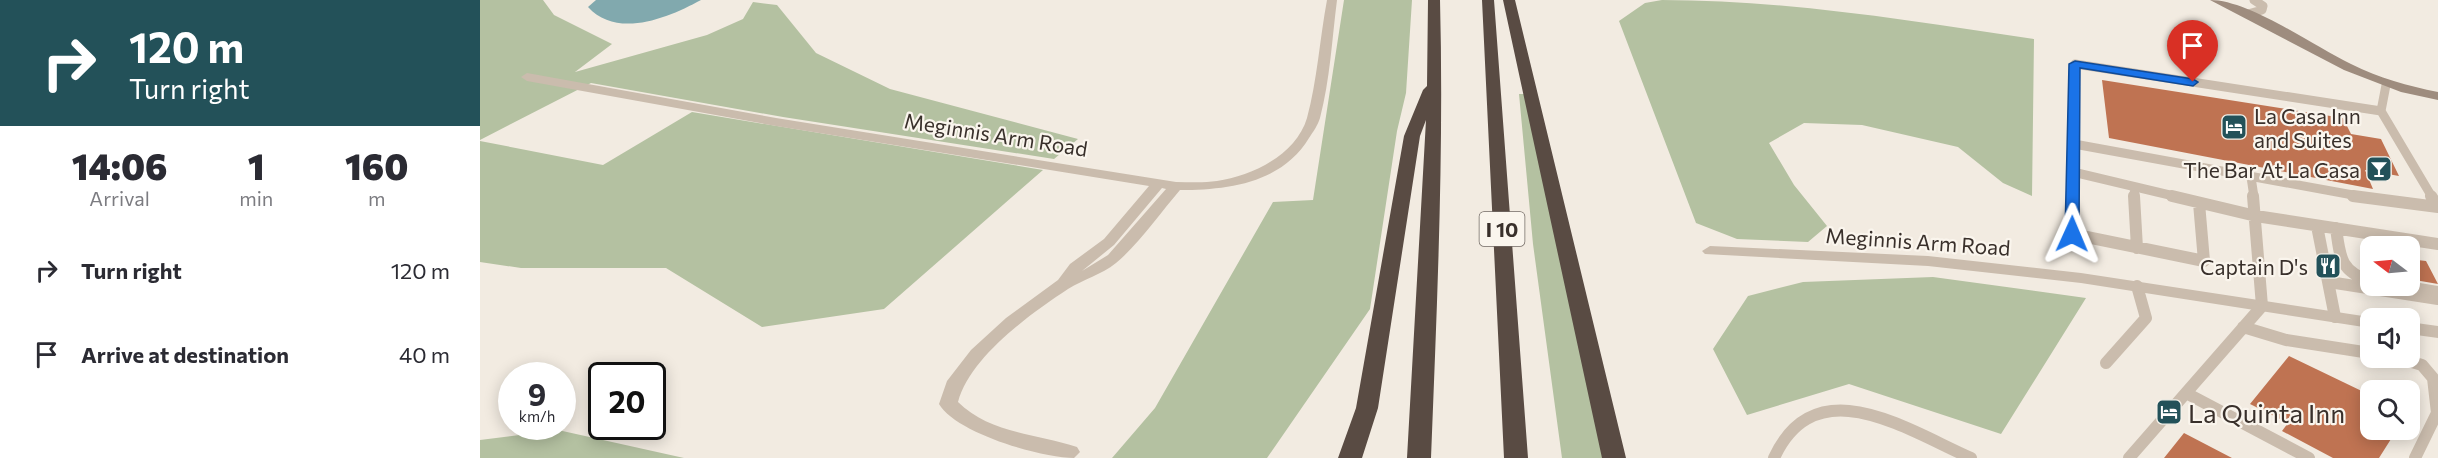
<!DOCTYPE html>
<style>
:root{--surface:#fff;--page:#f7f7f7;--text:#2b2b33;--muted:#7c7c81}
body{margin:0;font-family:Commissioner,sans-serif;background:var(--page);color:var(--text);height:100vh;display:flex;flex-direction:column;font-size:22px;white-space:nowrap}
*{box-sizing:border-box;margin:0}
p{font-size:20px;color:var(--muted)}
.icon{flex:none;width:33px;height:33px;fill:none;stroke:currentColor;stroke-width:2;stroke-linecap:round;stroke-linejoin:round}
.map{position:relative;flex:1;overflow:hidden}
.side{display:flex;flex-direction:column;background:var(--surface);width:480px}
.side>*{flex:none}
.guide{background:#235159;color:#fff;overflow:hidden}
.needle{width:39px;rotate:286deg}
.tools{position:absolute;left:1880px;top:236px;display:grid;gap:12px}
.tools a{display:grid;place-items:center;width:60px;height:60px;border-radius:12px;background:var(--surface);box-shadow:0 3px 15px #0003;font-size:30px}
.speed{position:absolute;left:18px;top:362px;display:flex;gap:12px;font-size:30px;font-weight:700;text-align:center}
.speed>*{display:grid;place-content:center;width:78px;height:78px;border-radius:50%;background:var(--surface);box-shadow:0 3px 15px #0003;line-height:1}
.speed small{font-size:15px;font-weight:400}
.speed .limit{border:3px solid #111;border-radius:9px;background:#fff;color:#111}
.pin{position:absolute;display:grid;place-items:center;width:51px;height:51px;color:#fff;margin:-62px -26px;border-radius:50% 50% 50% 0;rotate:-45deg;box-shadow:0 0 6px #0007}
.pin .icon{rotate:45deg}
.me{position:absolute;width:66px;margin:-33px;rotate:1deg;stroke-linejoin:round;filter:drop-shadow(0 0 4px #0008)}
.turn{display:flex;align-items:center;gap:21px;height:126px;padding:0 30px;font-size:27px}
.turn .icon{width:78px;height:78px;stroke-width:2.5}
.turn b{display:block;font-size:42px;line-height:51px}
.eta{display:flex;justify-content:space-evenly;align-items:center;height:102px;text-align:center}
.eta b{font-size:36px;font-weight:800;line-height:42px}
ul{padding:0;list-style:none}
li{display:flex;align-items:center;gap:18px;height:84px;padding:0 30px}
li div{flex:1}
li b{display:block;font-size:22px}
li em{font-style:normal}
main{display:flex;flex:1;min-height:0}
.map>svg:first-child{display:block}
.green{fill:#b4c1a1}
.water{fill:#81a9ae}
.building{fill:#bf7352}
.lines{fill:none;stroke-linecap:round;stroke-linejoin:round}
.lane-far1{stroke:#cabcad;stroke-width:9}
.lane{stroke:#cabcad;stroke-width:12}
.street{fill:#cabcad;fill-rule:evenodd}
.secondary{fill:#9e8c7e;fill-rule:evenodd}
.highway{fill:#594b43;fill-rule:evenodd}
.route{fill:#1a73e8;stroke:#114b97;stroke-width:1.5}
.labels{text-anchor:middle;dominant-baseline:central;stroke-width:4.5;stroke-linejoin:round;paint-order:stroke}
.shield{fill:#faf5ed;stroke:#736b65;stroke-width:1.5}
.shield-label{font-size:20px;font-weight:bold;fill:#39302b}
.poi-label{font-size:21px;fill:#39302b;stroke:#faf5ed;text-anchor:end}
.street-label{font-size:21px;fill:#39302b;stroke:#faf5ed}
.near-poi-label{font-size:26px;fill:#39302b;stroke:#faf5ed;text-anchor:start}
</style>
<main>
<section class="side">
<div class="guide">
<div class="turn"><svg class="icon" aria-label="right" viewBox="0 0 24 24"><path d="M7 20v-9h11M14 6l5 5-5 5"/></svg><div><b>120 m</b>Turn right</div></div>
</div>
<div class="eta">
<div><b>14:06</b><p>Arrival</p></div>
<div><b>1</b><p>min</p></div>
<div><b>160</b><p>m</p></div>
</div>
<ul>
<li><svg class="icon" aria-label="right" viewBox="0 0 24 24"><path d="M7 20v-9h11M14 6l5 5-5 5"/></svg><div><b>Turn right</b></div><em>120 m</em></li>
<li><svg class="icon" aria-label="arrive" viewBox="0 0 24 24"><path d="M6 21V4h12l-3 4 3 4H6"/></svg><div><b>Arrive at destination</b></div><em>40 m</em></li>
</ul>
</section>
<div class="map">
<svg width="1958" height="458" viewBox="0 0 1958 458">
<rect width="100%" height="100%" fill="#f2ebe1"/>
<path class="green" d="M 0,0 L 63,0 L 74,15 L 132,44 L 95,72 L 227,35 L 263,19 L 273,2 L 297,5 L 336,53 L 410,89 L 598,139 L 574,159 L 303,117 L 111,83 L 0,140 Z
M 864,0 L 932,0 L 926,93 L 917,131 L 890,309 L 787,458 L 632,458 L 675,408 L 793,202 L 833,200 Z
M 1182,0 C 1307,0 1431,21 1554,39 L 1552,196 L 1523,183 L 1478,147 L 1382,125 L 1324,123 L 1289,143 L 1314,185 L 1347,226 L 1328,242 L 1257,239 L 1216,223 L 1139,21 L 1165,3 Z
M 1039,94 L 1045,94 L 1124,458 L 1082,458 L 1053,244 Z
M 212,112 L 563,170 L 404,309 L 282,327 L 186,268 L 41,268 L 0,262 L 0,141 L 123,165 Z
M 1453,277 L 1606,298 L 1521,434 L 1369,384 L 1267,415 L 1233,349 L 1268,296 L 1323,282 Z
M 78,430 L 204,458 L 0,458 L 0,440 Z"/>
<path class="water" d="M 116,0 L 221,0 C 188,18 137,39 108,7 Z"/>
<path class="building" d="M 1622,80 L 1863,118 L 1871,134 L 1901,139 L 1919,176 L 1885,170 L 1893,189 L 1629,138 Z
M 1929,259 L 1946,261 L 1958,284 L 1929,279 Z
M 1809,356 L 1890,395 L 1890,429 L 1911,439 L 1899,458 L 1853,458 L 1802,431 L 1808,423 L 1770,404 Z
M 1704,433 L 1752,458 L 1684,458 Z"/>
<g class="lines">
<path class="lane-far1" d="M 1768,14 L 1782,10 L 1783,6 L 1774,0
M 1901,111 L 1906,85
M 1594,144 L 1884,197
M 1593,172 L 1698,197
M 1771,177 L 1774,197
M 1654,187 L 1655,197
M 1593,197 L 1595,64 L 1901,111 L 1952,197"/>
<path class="lane" d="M 1593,196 L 1592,234 L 1724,261 L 1719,203
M 1654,196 L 1657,248
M 1692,196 L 1776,216 L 1958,244
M 1873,196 L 1958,207
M 1951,196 L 1958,207
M 1837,226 L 1855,317
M 1856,228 C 1860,257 1860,271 1890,281
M 1849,282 L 1958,299
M 1915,285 L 1958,292
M 1763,327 L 1806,340 L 1890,353
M 1915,357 L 1942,365 L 1953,378 L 1957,413 L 1935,458
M 1626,363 L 1666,318 L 1657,286
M 1706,393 L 1829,458
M 1294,458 C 1336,367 1427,430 1491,458
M 1649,458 L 1782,306 L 1773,196"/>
<path class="street" d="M 847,0 L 857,0 C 852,39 850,80 840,118 C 838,125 833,132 829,138 C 802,183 748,190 700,190 C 681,212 658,245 636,263 C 621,275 604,279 588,289 C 550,314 490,357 478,402 C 509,433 557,434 597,447 L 600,452 L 594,458 C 561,458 476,433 459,404 L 467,381 L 491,350 L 526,318 L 578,280 L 590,264 L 624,239 L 669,186 L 296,126 L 47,81 L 41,77 L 47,73 L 296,118 L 696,182 C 709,182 724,183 737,181 C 772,176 816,155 827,118 C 837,82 840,37 847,0 ZM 682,188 L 686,189 L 628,255 L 602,271 L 634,245 Z
M 1230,246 L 1448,256 L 1601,273 L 1896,318 L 1890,318 L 1890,328 L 1601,283 L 1448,266 L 1225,254 L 1222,251 Z
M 1929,322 L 1958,326 L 1958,338 L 1929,334 Z"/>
<path class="secondary" d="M 1730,0 C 1770,0 1833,46 1871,64 C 1899,78 1928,86 1958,92 L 1958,100 L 1921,92 L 1864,70 Z"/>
<path class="highway" d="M 948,0 L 960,0 C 964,153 957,305 951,458 L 927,458 L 946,120 L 940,136 L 898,408 L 882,458 L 858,458 L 876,408 L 924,136 L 943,90 L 947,86 Z
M 1002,0 L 1014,0 L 1048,458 L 1024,458 Z
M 1023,0 L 1035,0 L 1146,458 L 1122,458 Z"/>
</g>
<path class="route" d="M 1595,61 L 1713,79 L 1718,82 L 1713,86 L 1600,68 L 1599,234 L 1592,238 L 1585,234 L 1589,64 Z"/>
<defs>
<g id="hotel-square" transform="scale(1.35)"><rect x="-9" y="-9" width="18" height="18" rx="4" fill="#235159" stroke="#faf5ed"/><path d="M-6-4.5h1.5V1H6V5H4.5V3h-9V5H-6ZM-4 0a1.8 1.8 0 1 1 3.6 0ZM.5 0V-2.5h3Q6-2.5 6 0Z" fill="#fff"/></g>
<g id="bar-square" transform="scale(1.35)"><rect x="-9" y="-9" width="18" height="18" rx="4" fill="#235159" stroke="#faf5ed"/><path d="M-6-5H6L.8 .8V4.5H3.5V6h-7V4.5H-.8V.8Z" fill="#fff"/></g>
<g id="restaurant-square" transform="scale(1.35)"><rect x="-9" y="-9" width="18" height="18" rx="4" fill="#235159" stroke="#faf5ed"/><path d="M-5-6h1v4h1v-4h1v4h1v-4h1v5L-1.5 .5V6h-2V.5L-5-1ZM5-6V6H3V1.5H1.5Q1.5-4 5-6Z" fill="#fff"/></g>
</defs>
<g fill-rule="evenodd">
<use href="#hotel-square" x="1754" y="127"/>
<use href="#bar-square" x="1899" y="169"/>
<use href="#restaurant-square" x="1848" y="266"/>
<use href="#hotel-square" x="1689" y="412"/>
</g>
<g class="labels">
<rect class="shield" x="999.5" y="212" width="45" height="34" rx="4.5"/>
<g class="shield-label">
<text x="1022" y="229">I 10</text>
</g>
<g class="poi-label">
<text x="1774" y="115" text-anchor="start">La Casa Inn<tspan x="1774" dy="24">and Suites</tspan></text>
<text x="1880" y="169">The Bar At La Casa</text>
<text x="1828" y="266">Captain D's</text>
</g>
<g class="street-label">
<text transform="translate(516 134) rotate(9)">Meginnis Arm Road</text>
<text transform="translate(1438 241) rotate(4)">Meginnis Arm Road</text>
</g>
<g class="near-poi-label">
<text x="1708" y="412">La Quinta Inn</text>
</g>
</g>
</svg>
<div class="tools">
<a><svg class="needle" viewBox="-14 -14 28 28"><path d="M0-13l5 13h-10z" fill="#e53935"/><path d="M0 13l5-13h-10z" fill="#7c7c81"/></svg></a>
<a><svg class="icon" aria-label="sound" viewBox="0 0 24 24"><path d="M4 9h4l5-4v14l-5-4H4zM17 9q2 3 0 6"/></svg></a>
<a><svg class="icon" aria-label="search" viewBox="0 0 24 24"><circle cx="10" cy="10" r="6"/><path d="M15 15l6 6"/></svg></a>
</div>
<div class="speed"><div>9<small>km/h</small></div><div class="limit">20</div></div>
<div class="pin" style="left:1713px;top:82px;background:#d93025"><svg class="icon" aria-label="arrive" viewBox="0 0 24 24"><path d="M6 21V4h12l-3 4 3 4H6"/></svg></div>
<svg class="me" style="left:1592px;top:234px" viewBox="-20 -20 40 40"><path d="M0-17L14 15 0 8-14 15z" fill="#1a73e8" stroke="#fff" stroke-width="4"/></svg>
</div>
</main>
